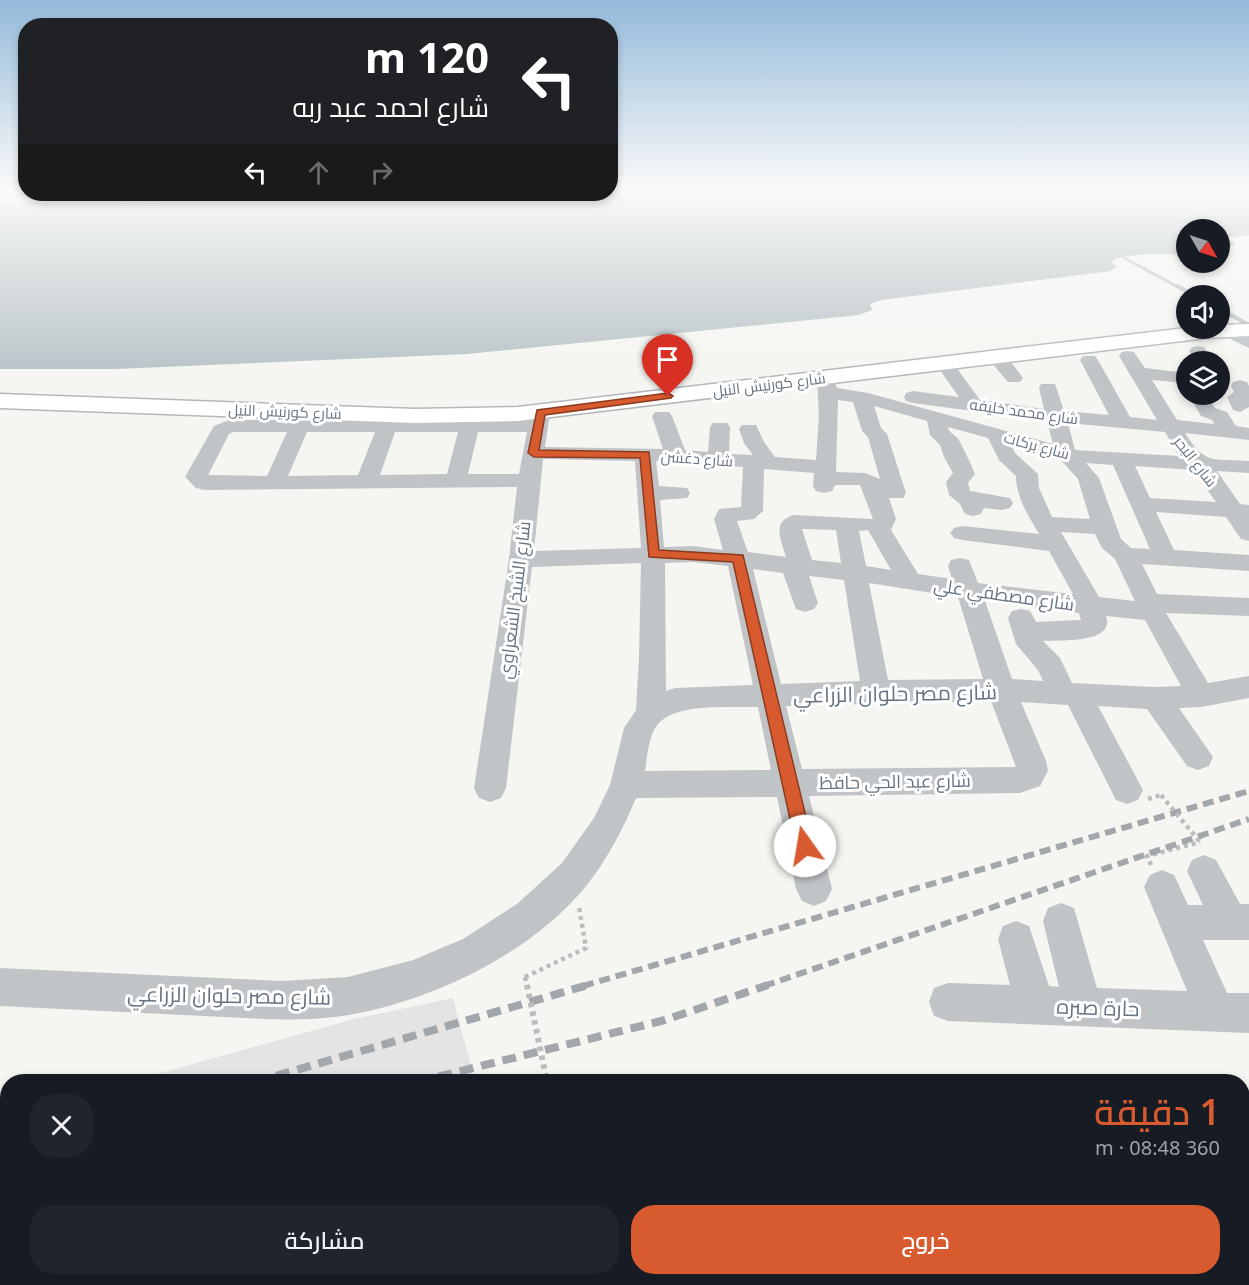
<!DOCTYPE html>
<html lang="ar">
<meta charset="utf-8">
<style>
:root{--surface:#171b24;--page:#20242c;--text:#f1f3f6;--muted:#9ea1a6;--accent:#d75b2f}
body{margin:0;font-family:"Noto Sans",Cairo,sans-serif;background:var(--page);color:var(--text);direction:rtl;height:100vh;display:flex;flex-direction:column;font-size:22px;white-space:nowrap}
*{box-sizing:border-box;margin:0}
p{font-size:20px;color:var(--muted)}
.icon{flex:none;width:33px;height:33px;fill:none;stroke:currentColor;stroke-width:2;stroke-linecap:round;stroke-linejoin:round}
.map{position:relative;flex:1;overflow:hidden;direction:ltr}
.drawer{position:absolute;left:0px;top:1074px;width:1250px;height:212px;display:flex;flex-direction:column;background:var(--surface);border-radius:24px 24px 0 0;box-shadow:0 3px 9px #0003;direction:rtl}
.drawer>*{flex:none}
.top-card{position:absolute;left:18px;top:18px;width:600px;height:183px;border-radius:24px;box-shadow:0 3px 9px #0003;direction:rtl;background:#202124;color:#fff;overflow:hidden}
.needle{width:39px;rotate:129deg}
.controls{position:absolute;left:1176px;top:219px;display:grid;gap:12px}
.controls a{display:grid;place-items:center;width:54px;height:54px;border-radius:50%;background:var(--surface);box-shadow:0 3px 9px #0003;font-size:30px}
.pin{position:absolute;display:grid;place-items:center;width:51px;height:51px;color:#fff;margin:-62px -26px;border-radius:50% 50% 50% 0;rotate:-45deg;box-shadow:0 0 6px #0007}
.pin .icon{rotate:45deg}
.me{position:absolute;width:66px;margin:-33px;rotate:347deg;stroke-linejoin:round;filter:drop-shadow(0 0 4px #0008)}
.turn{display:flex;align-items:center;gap:21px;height:126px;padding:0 30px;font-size:27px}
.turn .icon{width:78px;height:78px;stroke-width:2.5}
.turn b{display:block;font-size:42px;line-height:51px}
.lanes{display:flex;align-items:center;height:57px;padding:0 30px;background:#0003;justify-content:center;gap:30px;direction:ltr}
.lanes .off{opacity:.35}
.round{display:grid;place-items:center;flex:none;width:63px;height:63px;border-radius:24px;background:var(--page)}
.summary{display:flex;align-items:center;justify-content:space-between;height:102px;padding:0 30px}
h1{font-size:36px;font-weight:600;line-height:45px;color:var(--accent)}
.cta{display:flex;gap:12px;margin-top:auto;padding:12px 30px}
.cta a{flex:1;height:69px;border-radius:24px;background:var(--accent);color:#fff;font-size:24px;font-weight:600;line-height:69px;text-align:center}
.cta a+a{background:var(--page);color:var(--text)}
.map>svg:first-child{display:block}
.built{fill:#e3e4e3}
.water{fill:#bac4c8}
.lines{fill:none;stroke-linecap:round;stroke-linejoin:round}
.stream-far1{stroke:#bac4c8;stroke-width:3}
.stream{stroke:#bac4c8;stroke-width:4}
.river{fill:#bac4c8;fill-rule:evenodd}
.highway-casing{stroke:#b5b8bb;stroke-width:3}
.path-far1{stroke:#babcbe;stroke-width:4.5;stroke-dasharray:4 4;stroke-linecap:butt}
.path{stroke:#babcbe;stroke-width:6;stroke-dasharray:4.5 4.5;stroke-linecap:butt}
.minor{fill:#c0c4c7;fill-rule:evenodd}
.highway{fill:#fff;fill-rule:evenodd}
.rail-far1{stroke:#a2a7ac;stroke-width:6;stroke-dasharray:11 6;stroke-linecap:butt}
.rail{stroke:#a2a7ac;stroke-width:8;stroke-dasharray:14 8;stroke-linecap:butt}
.path-bridge-far1{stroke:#babcbe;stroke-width:4.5;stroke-dasharray:4 4;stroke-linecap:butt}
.path-bridge{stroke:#babcbe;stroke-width:6;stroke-dasharray:4.5 4.5;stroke-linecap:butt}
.route{fill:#d75b2f;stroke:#8c3b1f;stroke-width:1.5}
.labels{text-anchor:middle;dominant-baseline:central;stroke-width:6;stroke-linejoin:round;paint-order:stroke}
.far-street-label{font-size:15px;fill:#667481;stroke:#fff}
.street-label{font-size:18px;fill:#667481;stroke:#fff}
.near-street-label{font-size:21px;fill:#667481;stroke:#fff}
</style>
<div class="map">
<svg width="1249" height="1285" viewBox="0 0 1249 1285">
<rect width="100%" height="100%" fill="#f5f5f2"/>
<path class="built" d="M 453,998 L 475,1081 L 132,1081 L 354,1019 Z
M 7,1117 L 8,1278 L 657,1278 L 675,1285 L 0,1285 L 0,1119 Z"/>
<path class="water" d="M 611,191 L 1249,191 L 1249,235 L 1227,238 L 1236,245 L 1220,250 L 1220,230 L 1186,230 L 1186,255 C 1163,254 1136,252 1113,260 L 1112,263 L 1117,266 L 1111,271 L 881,300 L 870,304 L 872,310 L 859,315 L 467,354 L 116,369 L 0,369 L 0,203 L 104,201 L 137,204 L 299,194 L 610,194 Z"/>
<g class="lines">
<path class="stream-far1" d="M 1117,254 L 1180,288"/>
<path class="stream" d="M 1177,286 L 1196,296
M 1220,309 L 1249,325"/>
<path class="river" d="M 173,194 L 190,194 L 183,202 L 220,227 L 223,231 L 220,235 L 208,235 L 167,206 L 165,202 Z"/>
<g class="highway-casing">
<path id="highway" d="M 1249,324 L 1249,336 L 1207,338 L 518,421 L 415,423 L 0,408 L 0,394 L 415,409 L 518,407 L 1186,328 L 1220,328 L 1220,325 Z"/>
</g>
<path class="path-far1" d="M 1148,799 L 1161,795
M 1151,865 L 1147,856 L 1200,842
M 525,977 L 586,948 L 579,907"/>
<path class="path" d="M 599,1082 L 609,1078 L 610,1082"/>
<path class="minor" d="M 1228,326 L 1249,336 L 1249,348 L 1222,335 L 1220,331 Z
M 1198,346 L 1204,347 L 1214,362 L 1196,362 L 1189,351 L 1192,347 Z
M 1128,351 L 1134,352 L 1145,368 L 1186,373 L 1186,383 L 1152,380 L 1177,420 L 1214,424 L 1212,420 L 1201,416 L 1191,399 L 1193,395 L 1205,394 L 1215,408 L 1227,412 L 1236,426 L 1249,428 L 1249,440 L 1185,433 C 1206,466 1212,458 1249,461 L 1249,473 L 1217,471 L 1240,504 L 1249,505 L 1249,541 L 1241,539 L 1226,517 L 1156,512 L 1174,550 L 1249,555 L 1249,571 L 1142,564 L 1157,594 L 1249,598 L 1249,616 L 1166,613 L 1208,683 L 1249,676 L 1249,698 L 1201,707 L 1179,708 L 1213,757 L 1209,766 L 1198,770 L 1187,766 L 1147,709 L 1098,706 L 1143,790 L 1138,800 L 1127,804 L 1116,800 L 1068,705 L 1021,702 L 1046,761 L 1048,771 L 1040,786 L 1020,793 L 809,796 L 832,889 L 826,901 L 814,906 L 802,901 L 796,889 L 777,797 L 636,798 C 623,829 608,858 587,885 C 532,953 434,1000 349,1015 C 301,1023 251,1018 204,1016 C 136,1013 68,1009 0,1006 L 0,968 L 282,981 L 348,977 L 413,960 L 463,939 L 517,904 L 562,863 L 594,818 L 610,785 L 624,728 L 636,710 L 639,658 L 641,563 L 532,567 L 506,788 L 501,798 L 490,802 L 479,798 L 474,788 L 509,559 L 517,487 L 204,490 L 196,488 L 185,477 L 214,426 L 229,420 L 529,420 L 533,408 L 547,408 L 550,412 L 545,447 L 663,449 L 652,416 L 655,412 L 669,412 L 672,416 L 685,450 L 708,452 L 710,427 L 713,423 L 727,423 L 730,427 L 729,454 L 753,455 L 744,443 L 739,429 L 742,425 L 756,425 L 764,442 L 775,457 L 816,460 L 819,417 L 817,377 L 820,373 L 832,373 L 837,388 L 868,393 L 1053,444 L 1047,421 L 913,403 L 906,401 L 904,397 L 906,393 L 913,391 L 959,397 L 935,363 L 938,359 L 950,359 L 980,400 L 1044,409 L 1039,388 L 1041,384 L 1055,384 L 1064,411 L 1109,415 L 1080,360 L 1083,356 L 1095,356 L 1098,360 L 1130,417 L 1157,420 L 1119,356 L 1122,352 ZM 838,400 L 853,402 L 862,431 L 868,437 L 880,479 L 865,473 L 836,472 ZM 874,406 L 927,421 L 930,435 L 940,445 L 944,457 L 953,473 L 946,482 L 949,495 L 960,504 L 965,514 L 973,516 L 981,514 L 984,508 L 1002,510 L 1010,508 L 1013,503 L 1010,498 L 970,491 L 968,483 L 975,474 C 971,463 965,453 960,442 C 957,435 950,435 948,427 L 988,438 L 999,460 L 1016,476 C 1016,497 1029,517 1039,534 L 962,526 L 954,528 L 950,533 L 954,538 L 962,540 L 1049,551 L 1073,594 L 978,583 L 969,560 L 960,558 L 951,560 L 948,566 L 952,579 L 918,574 L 891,530 L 896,519 L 889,498 L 903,498 L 906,493 L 887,434 L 881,428 ZM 1068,423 L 1165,432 L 1179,456 L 1075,450 ZM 233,432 L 287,432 L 267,476 L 208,475 L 229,434 ZM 307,432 L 375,432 L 358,475 L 288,476 ZM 395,432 L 458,432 L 447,474 L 380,475 ZM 478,432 L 527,432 L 519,474 L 468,474 ZM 1011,445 L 1059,458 L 1078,479 L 1090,519 L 1052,517 L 1039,488 L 1038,474 L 1015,453 ZM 543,459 L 635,461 L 641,548 L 534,551 ZM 656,461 L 743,467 L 741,507 L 719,509 L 714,519 L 723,550 L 693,546 L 664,547 L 660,500 L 687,498 L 690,493 L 687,488 L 659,486 ZM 1086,463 L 1113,465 L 1150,549 L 1131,548 L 1121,539 L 1099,478 ZM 1135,466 L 1193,470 L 1216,502 L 1150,498 ZM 764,469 L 814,473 L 813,486 L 816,491 L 824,493 L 832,491 L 835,485 L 860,485 L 873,519 L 794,515 C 771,521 781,540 786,557 L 748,552 L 737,521 L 754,519 L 763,511 ZM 802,529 L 836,530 L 841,563 L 812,560 ZM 868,530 L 891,570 L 866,566 L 859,531 ZM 1061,532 L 1095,534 L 1102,548 L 1115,559 L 1135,601 L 1099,597 ZM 693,562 L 728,566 L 753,685 L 675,688 L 666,691 L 665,563 ZM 753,569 L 783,573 L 796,609 L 805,612 L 814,609 L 818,603 L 809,576 L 844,580 L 860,681 L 781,684 ZM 869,583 L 958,597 L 983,679 L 888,680 ZM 985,601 L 1079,613 L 1081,620 L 1036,622 L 1030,611 L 1021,609 L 1012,611 L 1008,618 L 1016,644 L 1038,670 L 1043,681 L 1012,679 ZM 1106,616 L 1145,620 L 1181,686 L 1155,687 L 1072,683 L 1060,658 L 1043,641 C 1059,640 1116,644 1106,616 ZM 991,701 L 1016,767 L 802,769 L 786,706 ZM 758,707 L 771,770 L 645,771 C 647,759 648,742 654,730 C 668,701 729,708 758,707 Z
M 996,352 C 1007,354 1016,369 1023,378 L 1020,382 L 1008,382 L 990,361 L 987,357 L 990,353 Z
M 1240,380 L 1247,382 L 1249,386 L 1249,407 L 1240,412 L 1233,410 L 1227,397 L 1234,392 L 1231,386 L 1233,382 Z
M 1204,855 L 1216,860 L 1240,904 L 1249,904 L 1249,940 L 1203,940 L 1227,993 L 1249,993 L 1249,1033 L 948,1021 L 934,1016 L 929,1002 L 934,988 L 948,983 L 1010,985 L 998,939 L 1003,926 L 1016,921 L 1029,926 L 1049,986 L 1059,987 L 1043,921 L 1048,908 L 1061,903 L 1074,908 L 1097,988 L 1187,991 L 1144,887 L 1150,875 L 1162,870 L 1174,875 L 1188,905 L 1203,905 L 1187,871 L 1192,860 Z
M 1242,1124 L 1249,1125 L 1249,1169 L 1242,1168 Z
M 685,1278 L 749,1278 L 752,1285 L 688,1285 Z
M 1145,1278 L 1193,1278 L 1194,1285 L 1146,1285 Z"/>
<use href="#highway" class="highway"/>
<path class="rail-far1" d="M 583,986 L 1249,791
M 764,986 L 1249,819"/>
<path class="rail" d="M 255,1082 L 588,985
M 417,1082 L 665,1020 L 768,985
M 0,1156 L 8,1154
M 0,1202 L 8,1199
M 123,1285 L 144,1278"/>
<path class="path-bridge-far1" d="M 1161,795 L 1200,842
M 525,977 L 527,986"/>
<path class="path-bridge" d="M 527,985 L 547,1082"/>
</g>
<linearGradient id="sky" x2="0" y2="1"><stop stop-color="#95badb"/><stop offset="0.51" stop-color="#fafaf9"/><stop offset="1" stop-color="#fafaf9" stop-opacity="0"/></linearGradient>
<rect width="1249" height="371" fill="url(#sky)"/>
<path class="route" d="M 668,393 L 673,396 L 671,398 L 545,415 L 539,450 L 649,452 L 659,550 L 743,555 L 813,846 L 811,852 L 805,854 L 799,852 L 796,846 L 733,562 L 649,557 L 640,458 L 534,457 L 528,453 L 537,410 Z"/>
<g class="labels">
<g class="far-street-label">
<text transform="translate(769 384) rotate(-7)">شارع كورنيش النيل</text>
<text transform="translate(285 411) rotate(2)">شارع كورنيش النيل</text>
<text transform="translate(1024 411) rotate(8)">شارع محمد خليفه</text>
<text transform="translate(1037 445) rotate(15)">شارع بركات</text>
<text transform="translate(697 458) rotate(4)">شارع دغشن</text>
<text transform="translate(1196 461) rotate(52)">شارع البحر</text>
</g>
<g class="street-label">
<text transform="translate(1004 594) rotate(8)">شارع مصطفي علي</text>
<text transform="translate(514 600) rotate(-83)">شارع الشيخ الشعراوي</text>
<text transform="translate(895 781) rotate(-1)">شارع عبد الحي حافظ</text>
</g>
<g class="near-street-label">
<text transform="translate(895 693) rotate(-1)">شارع مصر حلوان الزراعي</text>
<text transform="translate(229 995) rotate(1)">شارع مصر حلوان الزراعي</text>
<text transform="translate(1098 1007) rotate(2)">حارة صبره</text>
</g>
</g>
</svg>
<div class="controls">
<a><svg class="needle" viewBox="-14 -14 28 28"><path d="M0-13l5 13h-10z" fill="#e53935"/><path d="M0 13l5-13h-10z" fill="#9ea1a6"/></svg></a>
<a><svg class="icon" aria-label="sound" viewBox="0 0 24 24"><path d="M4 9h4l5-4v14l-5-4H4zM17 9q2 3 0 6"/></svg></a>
<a><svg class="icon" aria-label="layers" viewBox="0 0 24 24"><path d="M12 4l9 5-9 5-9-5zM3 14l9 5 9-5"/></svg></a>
</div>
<div class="pin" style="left:668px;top:396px;background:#d93025"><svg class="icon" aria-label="arrive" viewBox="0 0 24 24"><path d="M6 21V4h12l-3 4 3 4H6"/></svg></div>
<svg class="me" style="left:805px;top:846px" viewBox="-20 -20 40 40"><circle r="19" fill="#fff"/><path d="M0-13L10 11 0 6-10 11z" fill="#d75b2f"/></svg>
<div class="top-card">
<div class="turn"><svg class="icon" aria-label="left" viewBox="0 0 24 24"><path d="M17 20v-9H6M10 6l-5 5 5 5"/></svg><div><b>120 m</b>شارع احمد عبد ربه</div></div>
<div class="lanes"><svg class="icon" aria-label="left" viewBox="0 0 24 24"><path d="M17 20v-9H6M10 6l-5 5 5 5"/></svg><svg class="icon off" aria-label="ahead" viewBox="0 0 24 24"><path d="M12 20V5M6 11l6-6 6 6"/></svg><svg class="icon off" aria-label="right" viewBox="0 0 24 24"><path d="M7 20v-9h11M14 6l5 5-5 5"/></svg></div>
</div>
<section class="drawer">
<div class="summary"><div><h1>1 دقيقة</h1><p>360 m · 08:48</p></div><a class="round"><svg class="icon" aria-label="close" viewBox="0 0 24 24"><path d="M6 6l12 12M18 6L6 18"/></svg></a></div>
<div class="cta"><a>خروج</a><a>مشاركة</a></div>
</section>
</div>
